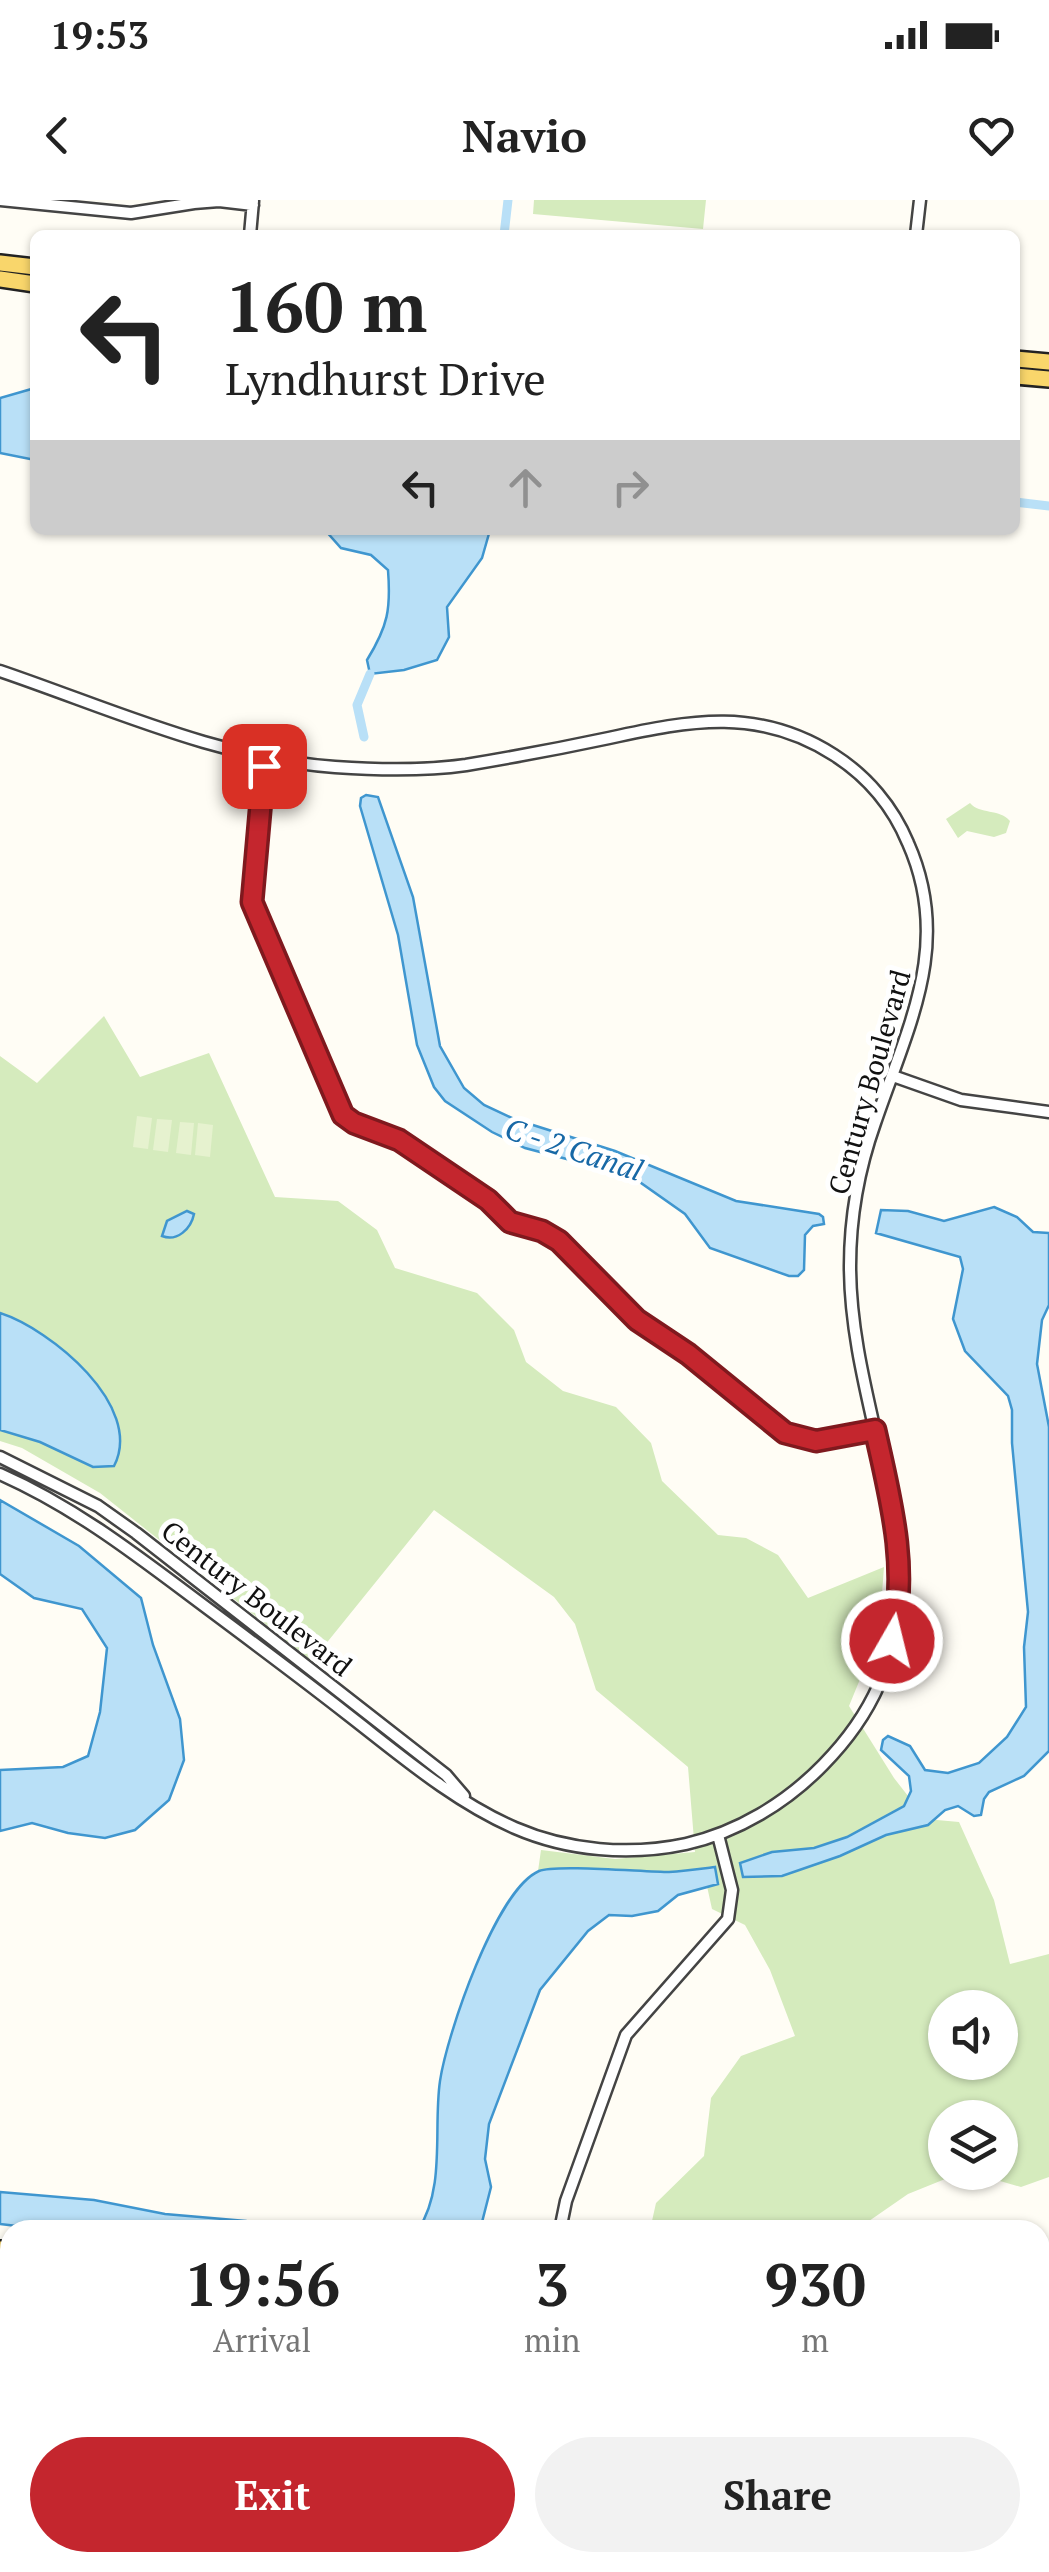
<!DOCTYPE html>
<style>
:root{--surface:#fff;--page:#f2f2f2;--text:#222;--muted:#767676;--accent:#c4262e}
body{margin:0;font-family:"PT Serif",serif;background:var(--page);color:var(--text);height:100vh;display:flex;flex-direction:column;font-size:38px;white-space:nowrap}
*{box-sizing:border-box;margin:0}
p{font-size:32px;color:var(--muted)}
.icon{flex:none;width:55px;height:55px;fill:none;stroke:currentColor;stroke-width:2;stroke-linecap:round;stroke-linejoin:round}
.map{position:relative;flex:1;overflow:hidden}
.panel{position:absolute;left:0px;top:2020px;width:1050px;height:352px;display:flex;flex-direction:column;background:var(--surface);border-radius:30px 30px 0 0;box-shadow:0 2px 8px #0004}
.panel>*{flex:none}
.top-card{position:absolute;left:30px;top:30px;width:990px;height:305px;border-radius:15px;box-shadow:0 2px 8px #0004;background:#fff;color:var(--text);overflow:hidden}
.tools{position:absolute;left:928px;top:1790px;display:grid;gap:20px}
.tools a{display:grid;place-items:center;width:90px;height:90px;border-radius:50%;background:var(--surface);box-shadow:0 2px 8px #0004;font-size:50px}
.pin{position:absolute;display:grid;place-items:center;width:85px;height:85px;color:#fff;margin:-42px;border-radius:20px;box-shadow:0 5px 15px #0006}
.me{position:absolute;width:110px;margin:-55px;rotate:8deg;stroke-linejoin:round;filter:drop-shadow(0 0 8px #0008)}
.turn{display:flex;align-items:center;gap:35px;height:210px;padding:0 30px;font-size:45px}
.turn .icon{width:130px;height:130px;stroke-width:2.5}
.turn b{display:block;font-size:70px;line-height:85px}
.lanes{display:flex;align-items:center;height:95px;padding:0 30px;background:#0003;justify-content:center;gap:50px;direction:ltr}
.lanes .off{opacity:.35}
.eta{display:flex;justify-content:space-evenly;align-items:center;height:170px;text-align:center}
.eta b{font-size:60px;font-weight:800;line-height:70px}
.action{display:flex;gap:20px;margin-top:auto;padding:20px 30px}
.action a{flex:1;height:115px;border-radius:60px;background:var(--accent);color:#fff;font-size:40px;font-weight:800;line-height:115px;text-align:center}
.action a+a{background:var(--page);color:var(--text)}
.status{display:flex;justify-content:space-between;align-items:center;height:70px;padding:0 50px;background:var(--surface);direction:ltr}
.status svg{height:28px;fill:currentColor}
header{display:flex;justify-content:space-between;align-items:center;height:130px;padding:0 30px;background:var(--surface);font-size:45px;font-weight:800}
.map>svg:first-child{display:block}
.green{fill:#d5ebbd;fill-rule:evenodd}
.pitch{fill:#e6f2cf}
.water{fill:#b9e0f7;stroke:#3f96cf;stroke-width:2.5}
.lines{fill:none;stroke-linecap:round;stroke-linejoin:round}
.canal{stroke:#b9e0f7;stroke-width:9}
.minor-casing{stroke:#444;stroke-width:15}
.primary-casing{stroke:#222;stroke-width:20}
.minor{stroke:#fff;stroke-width:10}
.primary{stroke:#f9d66b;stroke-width:15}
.route-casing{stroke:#7f191e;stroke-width:25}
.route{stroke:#c4262e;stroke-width:18}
.labels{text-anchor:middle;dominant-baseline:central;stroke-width:10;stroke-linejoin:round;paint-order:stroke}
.street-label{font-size:28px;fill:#111;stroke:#fff}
.water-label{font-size:30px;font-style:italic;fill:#1768a6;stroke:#fff}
</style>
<div class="status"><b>19:53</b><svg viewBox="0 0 49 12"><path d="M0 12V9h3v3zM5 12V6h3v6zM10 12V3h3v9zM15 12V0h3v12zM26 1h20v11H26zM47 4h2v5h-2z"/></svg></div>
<header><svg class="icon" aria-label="back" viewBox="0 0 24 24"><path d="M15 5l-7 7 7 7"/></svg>Navio<svg class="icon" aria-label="heart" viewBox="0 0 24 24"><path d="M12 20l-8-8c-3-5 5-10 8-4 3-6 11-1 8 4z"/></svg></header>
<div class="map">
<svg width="1049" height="2372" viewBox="0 0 1049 2372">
<rect width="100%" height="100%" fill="#fffdf5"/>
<path class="green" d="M 534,0 L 706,0 L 703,29 L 533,14 Z
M 970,603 C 980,615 999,608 1010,621 L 1006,633 L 994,637 L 967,631 L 958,638 L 946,619 Z
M 104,816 L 140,877 L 209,853 L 275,997 L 338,1001 L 377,1030 L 395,1068 L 477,1093 L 514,1130 L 526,1162 L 563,1191 L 616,1207 L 651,1243 L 662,1281 L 718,1335 L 746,1338 L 778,1355 L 808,1398 L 884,1367 L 879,1433 L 849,1506 L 894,1578 L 926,1619 L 959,1622 L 994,1700 L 1010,1764 L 1049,1754 L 1049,1977 L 1021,1987 L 976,1974 L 960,1973 L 908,1994 L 856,2030 L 650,2030 L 656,2003 L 704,1956 L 711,1898 L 741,1856 L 795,1836 L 770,1770 L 745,1725 L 712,1709 L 703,1668 L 670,1672 L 538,1671 L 541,1650 L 615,1659 L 695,1652 L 688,1567 L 596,1490 L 575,1424 L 554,1397 L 434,1310 L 312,1461 L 100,1293 L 22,1248 L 0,1241 L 0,856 L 37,883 ZM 945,1808 L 1000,1808 L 1000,1862 L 945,1862 ZM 945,1918 L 1000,1918 L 1000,1972 L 945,1972 Z
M 10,2289 L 10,2362 L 99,2363 L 108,2372 L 0,2372 L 0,2297 Z
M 439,2363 L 542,2363 L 530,2372 L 438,2372 Z"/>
<path class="pitch" d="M 137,916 L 152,918 L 148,949 L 133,947 Z
M 157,919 L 172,920 L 168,952 L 153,950 Z
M 180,922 L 194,923 L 191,955 L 176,953 Z
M 198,923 L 213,925 L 210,957 L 195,955 Z"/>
<path class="water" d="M 35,188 L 35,260 L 0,253 L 0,198 Z
M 325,330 L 490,330 L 482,358 L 447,407 L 449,437 L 437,460 L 404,470 L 370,474 L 367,460 C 388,426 391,409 388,370 L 371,355 L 341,348 Z
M 366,595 L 378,597 L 413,697 L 440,846 L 464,888 L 484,905 L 514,919 L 615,951 L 736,1001 L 819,1014 L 823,1017 L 824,1024 L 813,1026 L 805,1035 L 804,1070 L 798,1076 L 789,1076 L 710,1048 L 685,1014 L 631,976 L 525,948 L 492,932 L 445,901 L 434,887 L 417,845 L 398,735 L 360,606 L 361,598 Z
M 994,1007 L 1017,1017 L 1033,1032 L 1049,1033 L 1049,1105 L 1042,1120 L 1037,1164 L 1049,1227 L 1049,1551 L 1024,1576 L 989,1592 L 984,1599 L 981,1615 L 974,1616 L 958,1606 L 945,1610 L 928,1625 L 886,1635 L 840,1656 L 782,1676 L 743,1677 L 740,1663 L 772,1652 L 814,1648 L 847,1637 L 904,1606 L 911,1591 L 909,1576 L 881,1550 L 883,1540 L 888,1536 L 910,1546 L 925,1570 L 948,1573 L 979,1563 L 1007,1537 L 1026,1507 L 1024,1447 L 1028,1412 L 1012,1243 L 1012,1210 L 1008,1196 L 965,1151 L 953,1119 L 963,1069 L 960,1057 L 876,1033 L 881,1010 L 908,1011 L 944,1021 Z
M 187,1011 L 194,1014 C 191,1029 177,1042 162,1036 L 167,1021 Z
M 0,1113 C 50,1129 145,1206 114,1266 L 93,1267 L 40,1242 L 0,1230 Z
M 0,1300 L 79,1346 L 141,1398 L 153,1445 L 180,1519 L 184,1560 L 169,1600 L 135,1630 L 105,1638 L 68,1633 L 32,1623 L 0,1631 L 0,1570 L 63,1567 L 88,1556 L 100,1512 L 107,1448 L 82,1409 L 34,1398 L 0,1374 Z
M 715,1667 L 718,1684 L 678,1695 L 658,1711 L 632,1716 L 609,1715 L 588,1731 L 540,1790 L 489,1924 L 485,1959 L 491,1987 L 480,2030 L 418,2030 C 446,1988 433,1928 440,1881 C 447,1834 496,1690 539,1671 C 555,1664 644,1672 669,1672 C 684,1671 699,1669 715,1667 Z
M 0,1992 L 94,2000 L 165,2014 L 246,2021 L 282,2030 L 51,2030 L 0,2024 Z
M 542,2362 L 607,2362 L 607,2363 L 584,2372 L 530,2372 Z"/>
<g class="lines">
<path class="canal" d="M 504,35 L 508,0
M 1015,302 L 1049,306
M 364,537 L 357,505 L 370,474
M 427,2372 L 428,2362"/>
<g class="minor-casing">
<path id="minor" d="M 0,0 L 131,13 L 194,3 L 219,1 L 253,5
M 250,35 L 253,1
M 916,35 L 920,0
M 0,471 C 109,508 219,559 335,567 C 378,570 424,571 466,565 C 514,557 562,548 609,538 C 691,520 759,507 834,555 C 867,576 893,607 908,643 C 953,744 908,826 875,923 C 859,968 850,1018 850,1066 C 850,1243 976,1410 823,1565 C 786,1603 738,1632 686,1644 C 630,1656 568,1651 515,1628 C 453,1601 400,1555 347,1514 C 301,1478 254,1443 207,1408 C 140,1358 77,1308 0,1274
M 265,557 L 252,702 L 343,915 L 354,923 L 399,940 L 488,1000 L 510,1022 L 542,1031 L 559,1041 L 637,1120 L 688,1154 L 785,1233 L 816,1241 L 875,1230
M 893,876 L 961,900 L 1049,912
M 0,1257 L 98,1306 L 136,1333 L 446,1575 L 464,1596
M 560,2030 L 566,2001 L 626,1835 L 728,1719 L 732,1690 L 718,1635
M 1040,2159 L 1049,2160
M 0,2207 L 10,2227
M 1040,2229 L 1049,2231
M 0,2236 L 10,2248
M 107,2362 L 115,2372
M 129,2362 L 138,2372
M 877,2362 L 883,2372
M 353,2372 L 354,2362
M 760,2372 L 765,2367
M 841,2372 L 846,2362"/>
</g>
<g class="primary-casing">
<path id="primary" d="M 0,63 L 35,67
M 0,79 L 35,84
M 1015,159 L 1049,162
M 1015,176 L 1049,179
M 0,2049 L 10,2050
M 0,2072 L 10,2073
M 1040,2181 L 1049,2182
M 1040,2203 L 1049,2204"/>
</g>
<use href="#minor" class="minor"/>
<use href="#primary" class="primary"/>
</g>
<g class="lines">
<g class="route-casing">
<path id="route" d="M 264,566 L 252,702 L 343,915 L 354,923 L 399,940 L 488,1000 L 510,1022 L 542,1031 L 559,1041 L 637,1120 L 688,1154 L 785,1233 L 816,1241 L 875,1230 C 891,1301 909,1368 892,1441"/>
</g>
<use href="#route" class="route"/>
</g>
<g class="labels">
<g class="street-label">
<text transform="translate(869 882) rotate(-74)">Century Boulevard</text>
<text transform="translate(257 1398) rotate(38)">Century Boulevard</text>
</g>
<g class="water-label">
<text transform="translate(574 949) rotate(18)">C - 2 Canal</text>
</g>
</g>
</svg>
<div class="tools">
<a><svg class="icon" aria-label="sound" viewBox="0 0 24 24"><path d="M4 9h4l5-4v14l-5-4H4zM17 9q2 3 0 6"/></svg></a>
<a><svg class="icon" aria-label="layers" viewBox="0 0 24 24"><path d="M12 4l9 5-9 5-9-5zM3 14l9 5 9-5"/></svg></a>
</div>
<div class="pin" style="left:264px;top:566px;background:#d93025"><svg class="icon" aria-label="arrive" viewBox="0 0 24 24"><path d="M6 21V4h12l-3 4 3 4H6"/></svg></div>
<svg class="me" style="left:892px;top:1441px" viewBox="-20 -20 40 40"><circle r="17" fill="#c4262e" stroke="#fff" stroke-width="3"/><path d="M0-11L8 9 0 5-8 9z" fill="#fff"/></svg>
<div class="top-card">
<div class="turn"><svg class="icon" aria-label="left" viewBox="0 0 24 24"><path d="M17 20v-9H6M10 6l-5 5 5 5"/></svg><div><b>160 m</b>Lyndhurst Drive</div></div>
<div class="lanes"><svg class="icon" aria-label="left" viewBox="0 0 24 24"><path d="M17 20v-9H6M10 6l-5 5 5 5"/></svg><svg class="icon off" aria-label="ahead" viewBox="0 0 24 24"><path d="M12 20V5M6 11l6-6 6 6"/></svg><svg class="icon off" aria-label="right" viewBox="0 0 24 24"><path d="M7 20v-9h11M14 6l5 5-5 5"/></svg></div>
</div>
<section class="panel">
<div class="eta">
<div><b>19:56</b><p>Arrival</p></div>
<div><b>3</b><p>min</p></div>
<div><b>930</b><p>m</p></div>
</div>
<div class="action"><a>Exit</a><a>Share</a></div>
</section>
</div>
